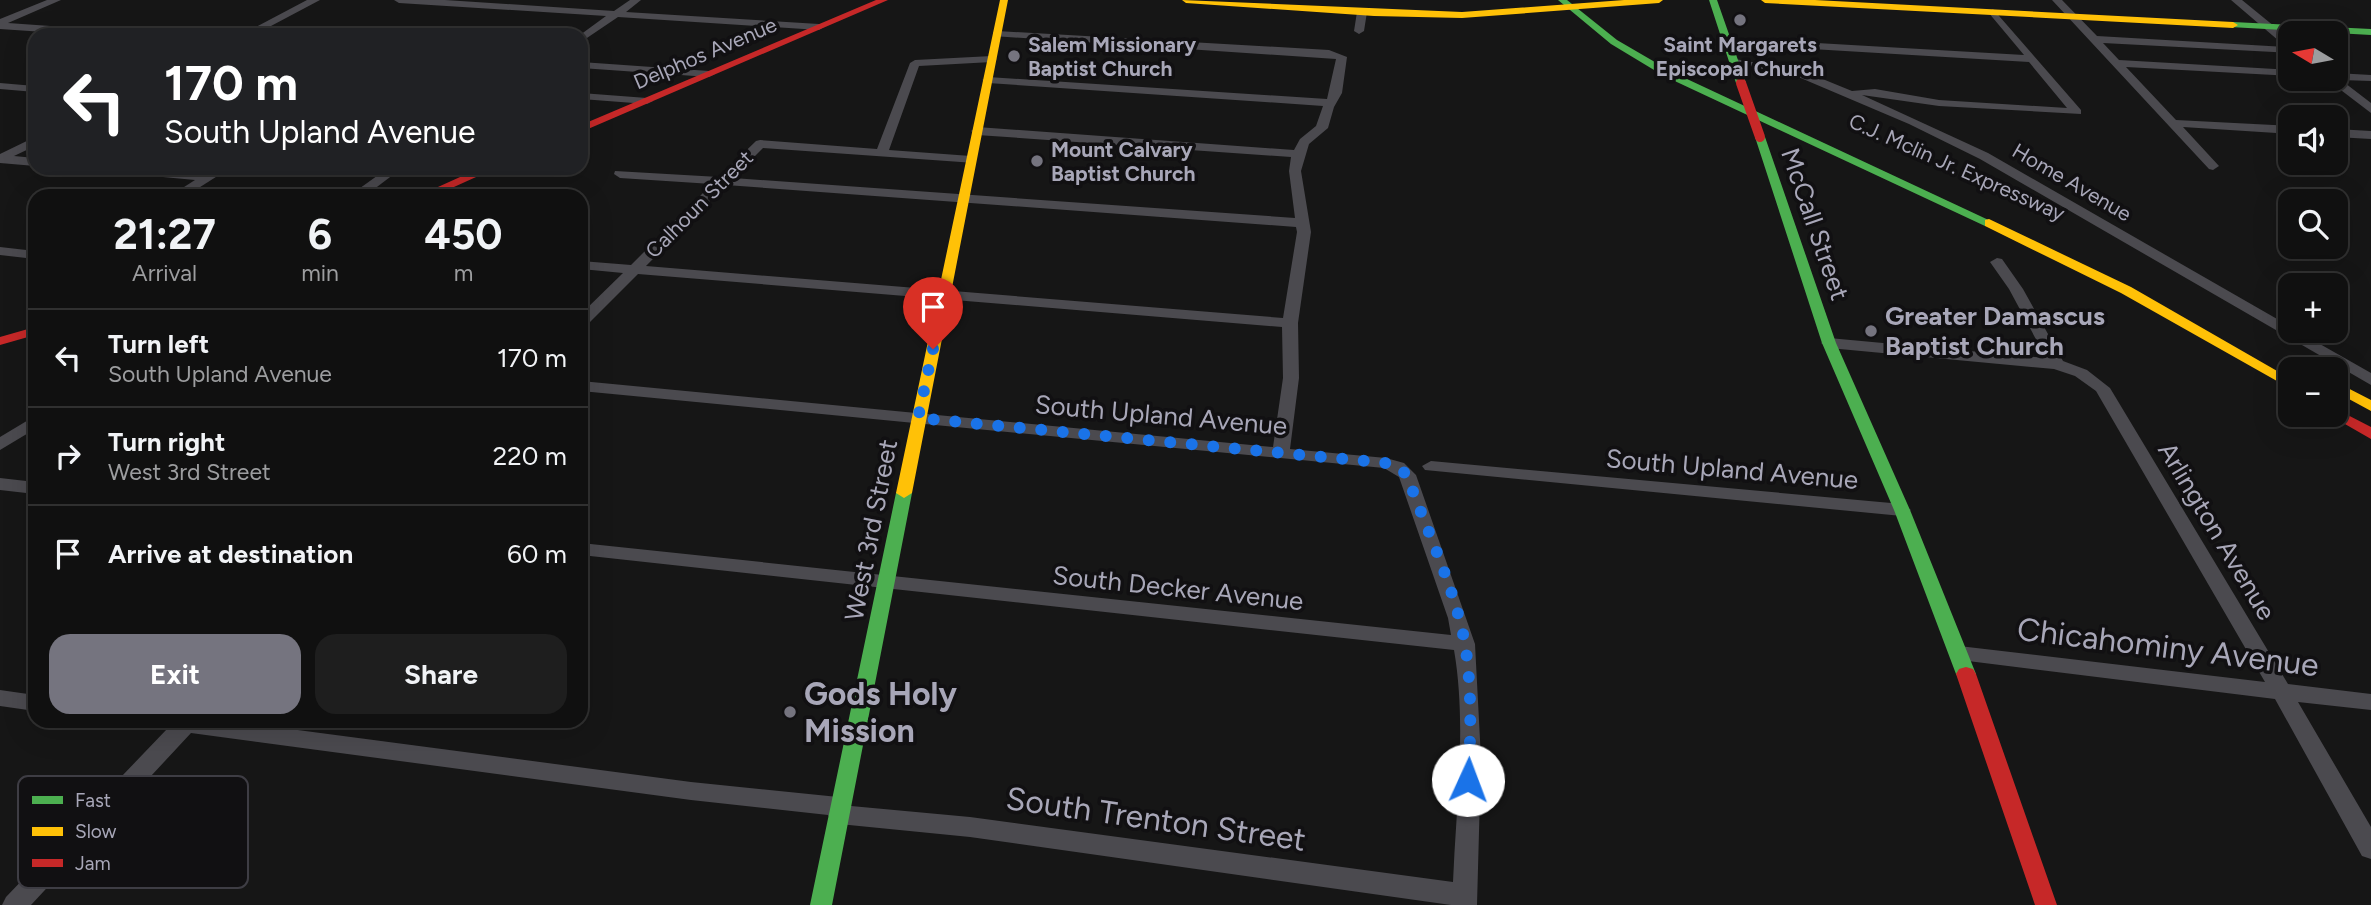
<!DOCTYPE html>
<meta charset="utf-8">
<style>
:root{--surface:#101010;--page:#1e1e1e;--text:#f1f3f6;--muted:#9c9d9f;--line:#303030;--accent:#75747f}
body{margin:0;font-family:Figtree,sans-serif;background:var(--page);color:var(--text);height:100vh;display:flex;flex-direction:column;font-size:26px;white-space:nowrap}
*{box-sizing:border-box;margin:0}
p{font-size:23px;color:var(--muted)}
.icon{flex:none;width:38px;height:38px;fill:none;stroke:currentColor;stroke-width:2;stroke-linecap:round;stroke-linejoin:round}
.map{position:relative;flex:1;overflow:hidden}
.sheet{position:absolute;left:28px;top:189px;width:560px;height:539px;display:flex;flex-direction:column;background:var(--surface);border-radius:21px;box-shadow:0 7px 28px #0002,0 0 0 2px var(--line)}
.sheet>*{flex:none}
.guide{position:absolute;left:28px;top:28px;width:560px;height:147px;border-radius:21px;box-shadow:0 7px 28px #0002,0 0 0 2px var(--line);background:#202124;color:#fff;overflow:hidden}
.needle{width:46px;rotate:280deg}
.controls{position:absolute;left:2278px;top:21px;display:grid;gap:14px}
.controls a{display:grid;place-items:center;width:70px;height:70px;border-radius:14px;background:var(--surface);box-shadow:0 7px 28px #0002,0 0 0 2px var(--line);font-size:35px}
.pin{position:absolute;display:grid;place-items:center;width:60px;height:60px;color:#fff;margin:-72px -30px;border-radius:50% 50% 50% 0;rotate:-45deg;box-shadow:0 0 7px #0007}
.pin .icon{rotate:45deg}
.me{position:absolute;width:77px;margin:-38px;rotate:2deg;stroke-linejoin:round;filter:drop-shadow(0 0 5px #0008)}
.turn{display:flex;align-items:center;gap:24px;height:147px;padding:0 21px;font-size:32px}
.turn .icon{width:91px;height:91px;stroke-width:2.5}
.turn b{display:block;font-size:49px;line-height:60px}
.eta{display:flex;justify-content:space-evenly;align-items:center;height:119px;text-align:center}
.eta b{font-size:42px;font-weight:700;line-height:49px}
.button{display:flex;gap:14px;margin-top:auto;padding:14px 21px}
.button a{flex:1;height:80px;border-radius:21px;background:var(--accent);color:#fff;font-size:28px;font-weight:700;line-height:80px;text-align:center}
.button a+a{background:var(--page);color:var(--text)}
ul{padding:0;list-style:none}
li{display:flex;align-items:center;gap:21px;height:98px;padding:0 21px;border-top:2px solid var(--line)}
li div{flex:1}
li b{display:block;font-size:26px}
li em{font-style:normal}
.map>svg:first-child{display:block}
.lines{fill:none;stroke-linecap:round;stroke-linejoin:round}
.street{fill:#4b4a4f;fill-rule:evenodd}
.fast{fill:#4caf50;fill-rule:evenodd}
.slow{fill:#ffc107;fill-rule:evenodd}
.jam{fill:#c62828;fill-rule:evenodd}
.jam-bridge{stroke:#c62828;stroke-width:10}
.route{stroke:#1a73e8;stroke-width:12;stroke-dasharray:0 21.6}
.poi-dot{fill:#75747f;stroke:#111012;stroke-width:2.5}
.labels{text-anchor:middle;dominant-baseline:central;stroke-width:7;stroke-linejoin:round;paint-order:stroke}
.far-poi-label{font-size:21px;font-weight:bold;fill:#a8a7b8;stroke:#111012;text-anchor:start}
.far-street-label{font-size:21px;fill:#a8a7b8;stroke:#111012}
.street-label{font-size:26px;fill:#a8a7b8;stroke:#111012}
.poi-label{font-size:26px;font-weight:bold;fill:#a8a7b8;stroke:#111012;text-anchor:start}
.near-street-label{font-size:32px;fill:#a8a7b8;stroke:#111012}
.near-poi-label{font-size:32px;font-weight:bold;fill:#a8a7b8;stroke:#111012;text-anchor:start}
.key{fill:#111012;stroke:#3e3d44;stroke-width:2}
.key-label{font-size:19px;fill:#a8a7b8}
</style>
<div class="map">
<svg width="2371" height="905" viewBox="0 0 2371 905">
<rect width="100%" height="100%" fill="#161616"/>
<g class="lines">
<path class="street" d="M 47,0 L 61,0 L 8,23 L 135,32 L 140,35 L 88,35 L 0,29 L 0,19 Z
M 307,0 L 320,0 L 254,35 L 241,35 Z
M 394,0 L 445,0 L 614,11 L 630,0 L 641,0 L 626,12 L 819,24 L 824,27 L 819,30 L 618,17 L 581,42 L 580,35 L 606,16 L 399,3 Z
M 2052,0 L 2062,0 L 2097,36 L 2286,47 L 2231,0 L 2242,0 L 2291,40 L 2291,53 L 2103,43 L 2119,60 L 2291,70 L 2291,76 L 2126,67 L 2176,120 L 2291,126 L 2291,134 L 2183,127 L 2219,166 L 2213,170 L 2209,169 Z
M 1362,9 L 1367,12 L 1364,31 L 1359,34 L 1354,31 L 1357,12 Z
M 1993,9 L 2081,110 L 2081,114 L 1939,106 L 1862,95 L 1988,153 L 2291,327 L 2291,331 L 2297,331 L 2371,373 L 2371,385 L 1980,159 L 1909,124 L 1796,76 L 1730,62 L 1735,59 L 1803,71 L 1852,91 L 1875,89 L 1939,100 L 2067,108 L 2029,62 L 1728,44 L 1723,41 L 1728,38 L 2024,55 L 1988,12 Z
M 997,31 L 1329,50 L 1347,57 L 1342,93 L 1334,107 L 1328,128 L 1309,144 L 1301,171 L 1311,232 L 1298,323 L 1299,378 L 1290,449 L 1386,458 L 1404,463 L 1416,475 L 1475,644 L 1481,759 L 1477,905 L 1451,905 L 970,837 L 839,824 L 831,821 L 828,815 L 691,800 L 191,733 L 31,905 L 2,905 L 6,897 L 167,729 L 159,727 L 156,721 L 230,721 L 691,782 L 848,798 L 851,806 L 970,817 L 1453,882 C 1456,806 1467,725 1454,650 L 581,555 L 581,543 L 1451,635 L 1448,618 L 1399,477 L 1384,468 L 581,391 L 581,381 L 1273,447 L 1283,378 L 1282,327 L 638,274 L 586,326 L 581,328 L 581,314 L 623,273 L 581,269 L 581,261 L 631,265 L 712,184 L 620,178 L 614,174 L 615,171 L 719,177 L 756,141 L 760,140 L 877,149 L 910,63 L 915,60 L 992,56 L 997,59 L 992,62 L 919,66 L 889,150 L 971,156 L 975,157 L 975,163 L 763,148 L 733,178 L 1295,218 L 1289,171 L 1291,157 L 977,135 L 971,131 L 977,127 L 1294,150 L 1300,139 L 1316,126 L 1323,106 L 988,83 L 982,80 L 988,77 L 1327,99 L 1336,59 L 993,36 L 993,32 ZM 726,185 L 1296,227 L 1297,232 L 1283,318 L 646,266 Z
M 581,62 L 709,71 L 715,74 L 709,77 L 581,68 Z
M 2336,73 L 2371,75 L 2371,81 L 2341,80 L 2371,103 L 2371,113 L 2329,81 L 2328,79 L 2336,79 Z
M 0,83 L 35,86 L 35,92 L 0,89 Z
M 581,93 L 647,98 L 653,101 L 647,104 L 581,99 Z
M 2336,129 L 2371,131 L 2371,139 L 2336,137 Z
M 35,137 L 35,146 L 14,156 L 35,158 L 35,166 L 0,163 L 0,154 Z
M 103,168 L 152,168 L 207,173 L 215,168 L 230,168 L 186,196 L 170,196 L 195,180 L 109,172 Z
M 388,168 L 402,168 L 365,196 L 349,196 Z
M 0,247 L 35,251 L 35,259 L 0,255 Z
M 1997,258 L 2002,259 L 2023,289 L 2063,361 L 2087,370 L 2110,388 L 2288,684 L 2371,694 L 2371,710 L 2298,702 L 2371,827 L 2371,859 L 2362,856 L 2275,699 L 1952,659 L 1949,654 L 1952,649 L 1959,646 L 2265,682 L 2096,391 L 2075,376 L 2054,369 L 1829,348 L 1821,343 L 1829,338 L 2046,358 L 2009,289 L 1990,262 Z
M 35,416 L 35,429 L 0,450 L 0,437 Z
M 1431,461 L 1902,504 L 1911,510 L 1902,516 L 1425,470 L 1422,466 Z
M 0,478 L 35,482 L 35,494 L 0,490 Z
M 0,690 L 35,695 L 35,711 L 0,706 Z"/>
<path class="fast" d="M 1558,0 L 1567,0 L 1617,40 L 1672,72 L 1995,223 L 1993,226 L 1985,226 L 1664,76 L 1611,44 Z
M 1709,0 L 1717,0 L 1746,83 L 1745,85 L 1736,83 Z
M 2233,22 L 2371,29 L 2371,35 L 2230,27 L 2230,23 Z
M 1760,134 L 1765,137 L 1836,343 L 1910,510 L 1976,674 L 1973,679 L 1966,681 L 1959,679 L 1956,674 L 1894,510 L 1822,343 L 1755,137 Z
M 904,488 L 912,493 L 832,905 L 810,905 L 896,493 Z"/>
<path class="slow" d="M 1000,0 L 1008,0 L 912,493 L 904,498 L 896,493 Z
M 1182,0 L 1462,12 L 1624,0 L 1663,0 L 1659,3 L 1462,18 L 1374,16 L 1186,3 Z
M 1761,0 L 1815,0 L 2233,22 L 2238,25 L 2233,28 L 1765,3 Z
M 1989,219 L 2131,287 L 2291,379 L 2291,389 L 2121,293 L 1985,226 L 1985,220 Z
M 2336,382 L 2371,400 L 2371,411 L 2336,392 Z"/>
<path class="jam" d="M 876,0 L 888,0 L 581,132 L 581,125 Z
M 480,168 L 496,168 L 434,196 L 418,196 Z
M 35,327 L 35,335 L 0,345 L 0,337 Z
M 2336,409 L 2371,427 L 2371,439 L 2331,416 L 2336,415 Z
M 1966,667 L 1973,669 L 1976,674 L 2057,905 L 2035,905 L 1956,674 L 1959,669 Z"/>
<path class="jam-bridge" d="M 1741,83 L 1760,137"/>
</g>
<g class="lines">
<path class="route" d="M 933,349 L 918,418 L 1386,463 L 1398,467 L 1407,475 C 1426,529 1455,588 1465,644 C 1472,688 1471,736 1468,780"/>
</g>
<g class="poi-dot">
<circle cx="1740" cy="20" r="7"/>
<circle cx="1014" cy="56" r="7"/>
<circle cx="1037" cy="161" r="7"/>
<circle cx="1871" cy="331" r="7"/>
<circle cx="790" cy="712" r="7"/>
</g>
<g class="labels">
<g class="far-poi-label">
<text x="1028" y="44">Salem Missionary<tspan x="1028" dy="24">Baptist Church</tspan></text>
<text x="1740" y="44" text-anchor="middle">Saint Margarets<tspan x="1740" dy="24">Episcopal Church</tspan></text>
<text x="1051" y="149">Mount Calvary<tspan x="1051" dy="24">Baptist Church</tspan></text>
</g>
<g class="far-street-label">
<text transform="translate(705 53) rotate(-23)">Delphos Avenue</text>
<text transform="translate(1957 167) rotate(24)">C.J. Mclin Jr. Expressway</text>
<text transform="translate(2072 182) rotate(30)">Home Avenue</text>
<text transform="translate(699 204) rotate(-45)">Calhoun Street</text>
</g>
<g class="street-label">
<text transform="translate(1815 224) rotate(71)">McCall Street</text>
<text transform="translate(1161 415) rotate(5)">South Upland Avenue</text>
<text transform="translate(1732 469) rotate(5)">South Upland Avenue</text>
<text transform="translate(871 530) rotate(-79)">West 3rd Street</text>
<text transform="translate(2217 531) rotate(59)">Arlington Avenue</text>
<text transform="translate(1178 588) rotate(6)">South Decker Avenue</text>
</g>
<g class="poi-label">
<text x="1885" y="316">Greater Damascus<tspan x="1885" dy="30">Baptist Church</tspan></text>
</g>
<g class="near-street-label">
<text transform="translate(2168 647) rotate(7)">Chicahominy Avenue</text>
<text transform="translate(1156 819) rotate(8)">South Trenton Street</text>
</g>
<g class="near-poi-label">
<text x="804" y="694">Gods Holy<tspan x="804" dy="37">Mission</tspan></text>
</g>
</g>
<rect x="18" y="776" width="230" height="112" rx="10" class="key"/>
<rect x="32" y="796" width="31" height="8" fill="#4caf50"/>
<rect x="32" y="827" width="31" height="9" fill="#ffc107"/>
<rect x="32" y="859" width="31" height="8" fill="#c62828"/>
<g class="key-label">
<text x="75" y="807">Fast</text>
<text x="75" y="838">Slow</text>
<text x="75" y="870">Jam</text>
</g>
</svg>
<div class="controls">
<a><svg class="needle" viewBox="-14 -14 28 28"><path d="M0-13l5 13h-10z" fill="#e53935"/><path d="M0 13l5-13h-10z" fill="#9c9d9f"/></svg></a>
<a><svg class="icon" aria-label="sound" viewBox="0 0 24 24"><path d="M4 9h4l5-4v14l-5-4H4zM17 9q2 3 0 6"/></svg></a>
<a><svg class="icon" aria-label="search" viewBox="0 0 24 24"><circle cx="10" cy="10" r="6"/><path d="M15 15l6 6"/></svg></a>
<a>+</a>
<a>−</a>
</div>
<div class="pin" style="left:933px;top:349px;background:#d93025"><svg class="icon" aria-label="arrive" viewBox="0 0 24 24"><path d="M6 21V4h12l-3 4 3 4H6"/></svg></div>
<svg class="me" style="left:1468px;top:780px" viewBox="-20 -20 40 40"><circle r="19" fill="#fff"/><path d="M0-13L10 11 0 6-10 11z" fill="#1a73e8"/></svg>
<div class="guide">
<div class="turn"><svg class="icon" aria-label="left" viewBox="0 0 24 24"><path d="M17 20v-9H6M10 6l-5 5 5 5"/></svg><div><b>170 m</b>South Upland Avenue</div></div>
</div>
<section class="sheet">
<div class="eta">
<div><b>21:27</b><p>Arrival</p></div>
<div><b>6</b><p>min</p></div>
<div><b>450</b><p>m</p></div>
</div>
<ul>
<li><svg class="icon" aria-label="left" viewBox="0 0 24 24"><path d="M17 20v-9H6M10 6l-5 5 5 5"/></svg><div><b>Turn left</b><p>South Upland Avenue</p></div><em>170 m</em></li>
<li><svg class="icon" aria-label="right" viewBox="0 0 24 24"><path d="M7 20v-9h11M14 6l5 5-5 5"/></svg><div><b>Turn right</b><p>West 3rd Street</p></div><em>220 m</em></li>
<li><svg class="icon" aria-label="arrive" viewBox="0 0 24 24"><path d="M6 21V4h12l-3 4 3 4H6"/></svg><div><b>Arrive at destination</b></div><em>60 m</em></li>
</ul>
<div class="button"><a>Exit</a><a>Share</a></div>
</section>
</div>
